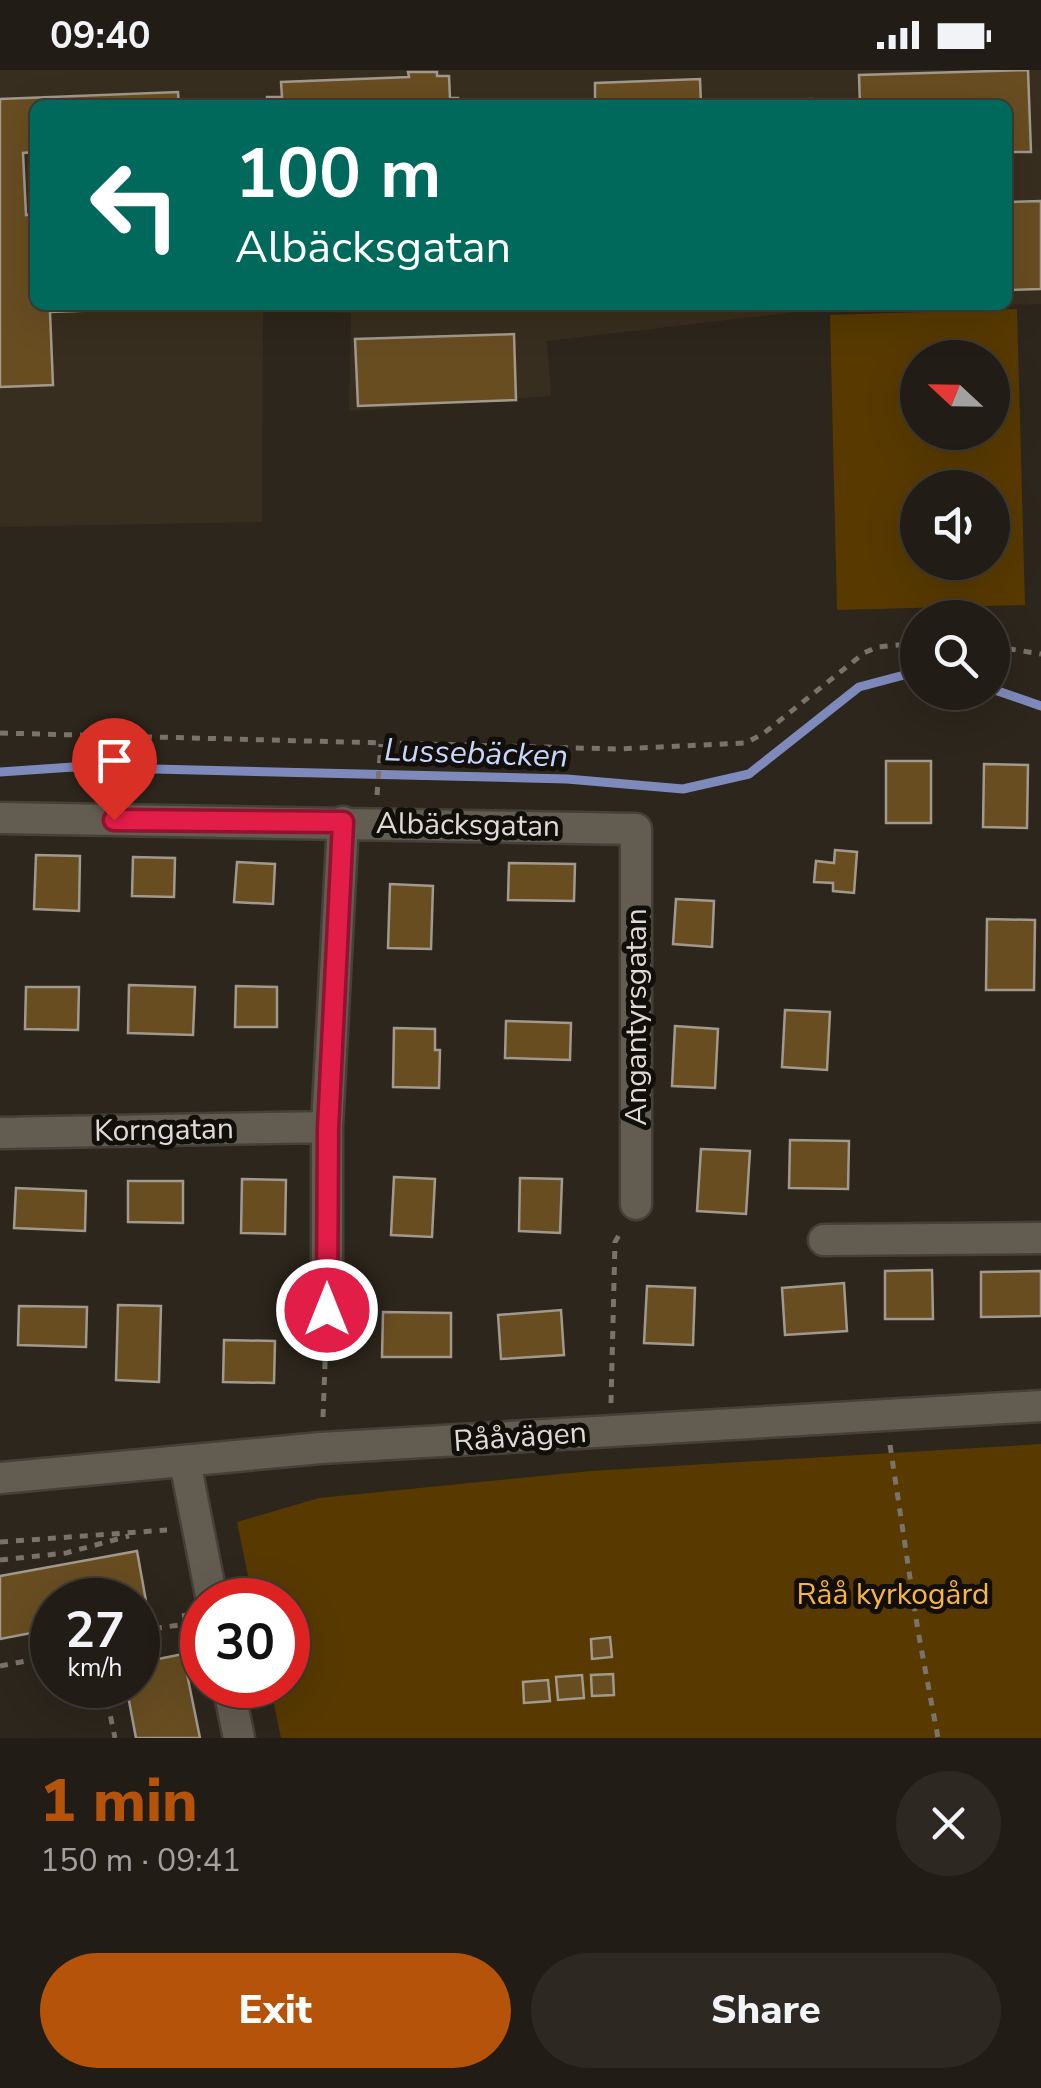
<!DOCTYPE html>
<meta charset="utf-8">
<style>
:root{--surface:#211c15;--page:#2d2922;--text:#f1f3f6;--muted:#a2a1a0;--line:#3e3a34;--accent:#b45309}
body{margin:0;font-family:"Nunito Sans",sans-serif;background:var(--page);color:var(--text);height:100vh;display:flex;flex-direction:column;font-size:38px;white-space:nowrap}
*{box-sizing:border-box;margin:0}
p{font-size:32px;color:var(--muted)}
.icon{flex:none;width:55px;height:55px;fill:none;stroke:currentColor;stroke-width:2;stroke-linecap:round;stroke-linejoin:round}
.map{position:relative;height:1668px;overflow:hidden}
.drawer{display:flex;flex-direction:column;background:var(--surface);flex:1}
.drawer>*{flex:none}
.banner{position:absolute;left:30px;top:30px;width:982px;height:210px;border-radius:15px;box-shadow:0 10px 40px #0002,0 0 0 2px var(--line);background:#00695c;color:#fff;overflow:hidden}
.needle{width:65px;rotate:292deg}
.controls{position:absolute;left:900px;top:270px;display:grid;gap:20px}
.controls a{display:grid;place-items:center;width:110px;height:110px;border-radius:50%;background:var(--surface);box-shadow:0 10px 40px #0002,0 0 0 2px var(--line);font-size:50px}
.speed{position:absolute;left:30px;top:1508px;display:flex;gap:20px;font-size:50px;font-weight:700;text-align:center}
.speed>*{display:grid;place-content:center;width:130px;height:130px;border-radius:50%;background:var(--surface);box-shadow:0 10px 40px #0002,0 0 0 2px var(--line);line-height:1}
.speed small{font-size:25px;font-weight:400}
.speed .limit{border:15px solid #d22;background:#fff;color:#111}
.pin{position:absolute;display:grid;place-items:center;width:85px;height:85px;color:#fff;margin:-102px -42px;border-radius:50% 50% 50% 0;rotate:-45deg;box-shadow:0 0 10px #0007}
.pin .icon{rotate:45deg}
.me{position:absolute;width:110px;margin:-55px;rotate:0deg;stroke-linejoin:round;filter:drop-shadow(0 0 8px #0008)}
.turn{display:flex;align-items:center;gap:35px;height:210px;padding:0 40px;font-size:45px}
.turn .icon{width:130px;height:130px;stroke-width:2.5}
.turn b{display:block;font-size:70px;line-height:85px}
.round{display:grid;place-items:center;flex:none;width:105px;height:105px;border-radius:52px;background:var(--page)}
.overview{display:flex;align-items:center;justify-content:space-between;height:170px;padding:0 40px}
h1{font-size:60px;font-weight:800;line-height:75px;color:var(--accent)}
.primary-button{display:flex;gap:20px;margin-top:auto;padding:20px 40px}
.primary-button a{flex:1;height:115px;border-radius:60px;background:var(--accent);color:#fff;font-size:40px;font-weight:800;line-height:115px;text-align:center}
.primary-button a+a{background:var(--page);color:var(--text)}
.status{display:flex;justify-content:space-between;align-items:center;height:70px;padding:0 50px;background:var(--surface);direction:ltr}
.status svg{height:28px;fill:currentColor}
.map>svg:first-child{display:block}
.built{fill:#382e1f}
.green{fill:#583a00;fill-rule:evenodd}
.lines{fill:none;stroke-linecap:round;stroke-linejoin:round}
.stream{stroke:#7e8abb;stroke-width:9}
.building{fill:#684d21;stroke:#a1998d;stroke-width:2.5}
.minor-casing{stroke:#454038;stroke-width:35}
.path{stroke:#79736b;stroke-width:5;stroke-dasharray:8 8;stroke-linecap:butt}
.minor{stroke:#635c51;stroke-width:30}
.route-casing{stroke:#92132f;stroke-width:25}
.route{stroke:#e11d48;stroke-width:18}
.labels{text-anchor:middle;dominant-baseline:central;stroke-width:10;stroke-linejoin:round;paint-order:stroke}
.street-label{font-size:30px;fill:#dfdad4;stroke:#120f0b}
.park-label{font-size:30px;fill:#f8b543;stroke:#120f0b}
.water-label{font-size:32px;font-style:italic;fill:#c8d6ff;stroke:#120f0b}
</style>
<div class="status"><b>09:40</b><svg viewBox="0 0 49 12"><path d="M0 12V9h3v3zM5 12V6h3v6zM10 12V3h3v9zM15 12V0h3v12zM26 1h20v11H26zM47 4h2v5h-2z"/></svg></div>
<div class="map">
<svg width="1041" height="1668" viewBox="0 0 1041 1668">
<rect width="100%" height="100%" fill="#2c261c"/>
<path class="built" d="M 0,0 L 1041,0 L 1041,234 L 1008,235 L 1008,35 L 35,35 L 35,235 L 998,235 L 797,242 L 547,271 L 551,326 L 349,341 L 351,243 L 263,240 L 262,452 L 0,457 Z"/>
<path class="green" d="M 1017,239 L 1025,535 L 837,540 L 830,245 ZM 918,288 L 992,288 L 992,362 L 918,362 ZM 918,418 L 992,418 L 992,492 L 918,492 Z
M 1041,1374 L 1041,1668 L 281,1668 L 270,1615 L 288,1615 L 288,1530 L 253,1530 L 237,1452 L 319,1428 L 591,1401 Z"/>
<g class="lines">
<path class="stream" d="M 992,619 L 1041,636
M 0,702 L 73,697 L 567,709 L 683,719 L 749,704 L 859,617 L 908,604 L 918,605"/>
</g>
<path class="building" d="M 1028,0 L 1031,82 L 1008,82 L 1008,35 L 860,35 L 859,5 Z
M 408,2 L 437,2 L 437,6 L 449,6 L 450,28 L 458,28 L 458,35 L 267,35 L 267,27 L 282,27 L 281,12 L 409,7 Z
M 700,9 L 701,33 L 812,29 L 813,35 L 595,35 L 595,13 Z
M 178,22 L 179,35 L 35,35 L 35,82 L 23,83 L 26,145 L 35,144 L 35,235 L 184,237 L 50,242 L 53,315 L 0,317 L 0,29 Z
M 1041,131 L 1041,219 L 1008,220 L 1008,132 Z
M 514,264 L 516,330 L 358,336 L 355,269 Z
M 886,691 L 931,691 L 931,753 L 886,753 Z
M 984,694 L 1028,695 L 1027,758 L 983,757 Z
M 835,780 L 857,782 L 854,823 L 833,821 L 833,813 L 814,812 L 816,791 L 834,793 Z
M 36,785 L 80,786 L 79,841 L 34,839 Z
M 133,787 L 175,788 L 174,827 L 132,826 Z
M 237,792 L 275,794 L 273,834 L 234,832 Z
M 509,793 L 575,794 L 574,831 L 508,830 Z
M 390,814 L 433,816 L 431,879 L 388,878 Z
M 676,829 L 714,831 L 712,877 L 673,874 Z
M 987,849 L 1035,850 L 1034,920 L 986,920 Z
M 129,915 L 195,917 L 193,965 L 128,963 Z
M 236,916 L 277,917 L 277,957 L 235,957 Z
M 26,917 L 79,917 L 78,960 L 25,959 Z
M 785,940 L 830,942 L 827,1000 L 782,997 Z
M 506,951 L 571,953 L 570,990 L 505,988 Z
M 675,956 L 718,959 L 715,1018 L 672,1016 Z
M 394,958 L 435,959 L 435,980 L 440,980 L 439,1018 L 393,1017 Z
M 790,1070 L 849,1071 L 848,1119 L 789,1118 Z
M 701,1079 L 750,1081 L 746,1144 L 697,1141 Z
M 394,1107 L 435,1109 L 432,1167 L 391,1165 Z
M 520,1108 L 562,1109 L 560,1163 L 519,1161 Z
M 242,1109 L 286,1110 L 285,1164 L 241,1163 Z
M 128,1111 L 183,1111 L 183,1153 L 128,1152 Z
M 16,1118 L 86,1121 L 85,1161 L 14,1158 Z
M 932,1200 L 933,1249 L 885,1249 L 885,1201 Z
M 1041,1201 L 1041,1246 L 981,1247 L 981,1202 Z
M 844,1213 L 847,1261 L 785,1265 L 782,1218 Z
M 647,1216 L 695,1218 L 693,1275 L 644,1273 Z
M 118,1235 L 161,1236 L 159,1312 L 116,1310 Z
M 19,1236 L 87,1237 L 86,1277 L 18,1275 Z
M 561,1240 L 564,1285 L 501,1289 L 498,1245 Z
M 383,1242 L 451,1243 L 451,1287 L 382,1287 Z
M 224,1270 L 275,1271 L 274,1313 L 223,1312 Z
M 137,1481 L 148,1542 L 138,1544 L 138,1530 L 52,1530 L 52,1559 L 0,1569 L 0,1506 Z
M 610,1567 L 612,1587 L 592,1589 L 591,1569 Z
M 183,1584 L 200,1668 L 136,1668 L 126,1615 L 138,1615 L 138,1593 Z
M 613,1604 L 614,1625 L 592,1626 L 591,1605 Z
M 582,1605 L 584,1628 L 558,1630 L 556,1607 Z
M 548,1610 L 550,1631 L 524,1633 L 523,1612 Z"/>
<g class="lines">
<g class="minor-casing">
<path id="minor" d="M 0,748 L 636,759 L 636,1134
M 0,1063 L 327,1057
M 824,1170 L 1041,1168
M 327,1240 L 327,1057 L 343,752
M 185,1392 L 212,1530
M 0,1408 L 321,1378 L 1041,1336
M 228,1615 L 239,1668"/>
</g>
<path class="path" d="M 992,576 L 1041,584
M 0,663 L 617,679 L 746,673 L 764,663 L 864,583 L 877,577 L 918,573
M 377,725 L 381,674
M 611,1333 L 615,1172 L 622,1160
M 323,1347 L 326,1268
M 890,1375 L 918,1561 L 938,1668
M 0,1472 L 167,1460
M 0,1490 L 66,1483 L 129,1466
M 184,1543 L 197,1611
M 138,1561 L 186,1554
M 0,1596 L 52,1586
M 104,1615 L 115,1668"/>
<use href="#minor" class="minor"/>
</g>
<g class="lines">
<g class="route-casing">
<path id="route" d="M 114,750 L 343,752 L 328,1058 L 327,1240"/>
</g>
<use href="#route" class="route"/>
</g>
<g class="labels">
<g class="street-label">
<text transform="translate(468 755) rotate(1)">Albäcksgatan</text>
<text transform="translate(636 947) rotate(-90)">Angantyrsgatan</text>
<text transform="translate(164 1060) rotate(-1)">Korngatan</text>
<text transform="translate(520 1367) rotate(-4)">Rååvägen</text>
</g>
<g class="park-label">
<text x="893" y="1524">Råå kyrkogård</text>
</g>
<g class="water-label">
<text transform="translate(476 683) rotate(2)">Lussebäcken</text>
</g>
</g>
</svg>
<div class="controls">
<a><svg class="needle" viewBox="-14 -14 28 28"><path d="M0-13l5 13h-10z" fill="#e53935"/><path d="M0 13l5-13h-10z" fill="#a2a1a0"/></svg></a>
<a><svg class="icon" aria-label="sound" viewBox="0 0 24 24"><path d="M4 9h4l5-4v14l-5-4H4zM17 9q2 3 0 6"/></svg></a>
<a><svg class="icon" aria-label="search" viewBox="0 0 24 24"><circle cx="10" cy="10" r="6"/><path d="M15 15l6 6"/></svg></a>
</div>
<div class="speed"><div>27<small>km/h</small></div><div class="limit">30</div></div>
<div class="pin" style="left:114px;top:750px;background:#d93025"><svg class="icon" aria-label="arrive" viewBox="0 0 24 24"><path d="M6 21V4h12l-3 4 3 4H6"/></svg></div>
<svg class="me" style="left:327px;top:1240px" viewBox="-20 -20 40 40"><circle r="17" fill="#e11d48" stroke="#fff" stroke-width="3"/><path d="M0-11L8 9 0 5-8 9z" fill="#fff"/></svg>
<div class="banner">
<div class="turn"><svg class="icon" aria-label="left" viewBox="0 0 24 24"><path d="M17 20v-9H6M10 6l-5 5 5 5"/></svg><div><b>100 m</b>Albäcksgatan</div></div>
</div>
</div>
<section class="drawer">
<div class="overview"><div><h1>1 min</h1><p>150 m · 09:41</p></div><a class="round"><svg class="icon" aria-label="close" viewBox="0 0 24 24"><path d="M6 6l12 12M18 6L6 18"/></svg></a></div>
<div class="primary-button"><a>Exit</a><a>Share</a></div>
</section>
